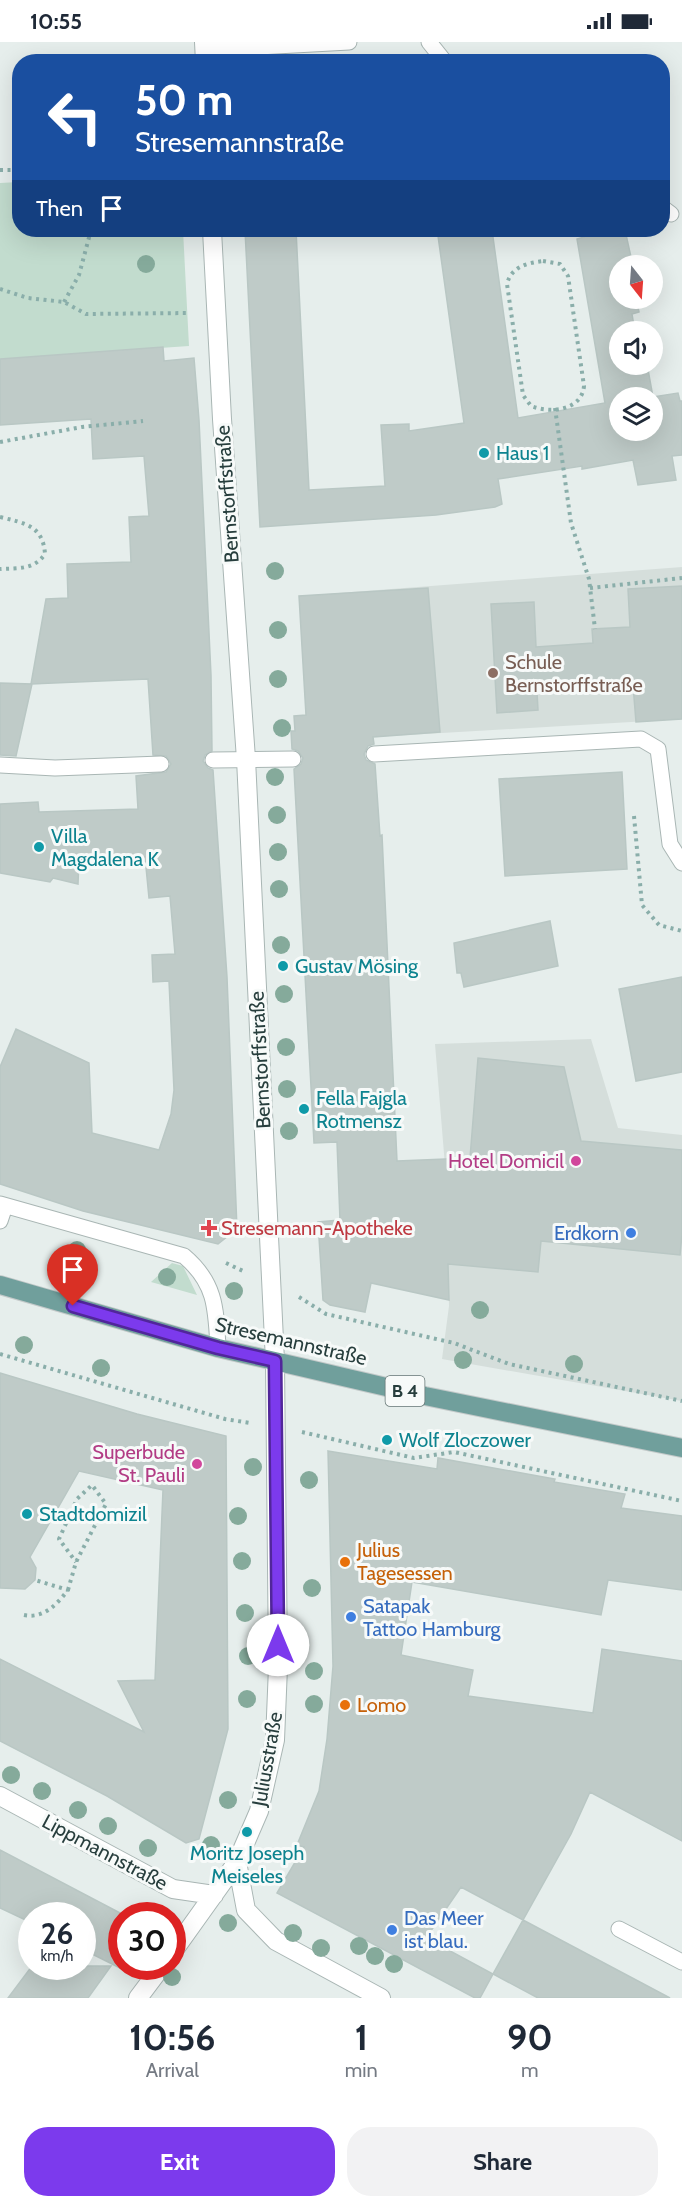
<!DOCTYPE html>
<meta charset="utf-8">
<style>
:root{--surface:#fff;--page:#f2f2f3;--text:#1f2937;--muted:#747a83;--accent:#7c3aed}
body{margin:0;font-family:Cabin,sans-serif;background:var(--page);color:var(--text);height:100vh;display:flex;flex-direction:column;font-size:22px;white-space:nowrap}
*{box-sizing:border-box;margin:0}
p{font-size:20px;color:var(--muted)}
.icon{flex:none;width:33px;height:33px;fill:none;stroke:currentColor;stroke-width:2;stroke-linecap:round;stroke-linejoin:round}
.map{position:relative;height:1956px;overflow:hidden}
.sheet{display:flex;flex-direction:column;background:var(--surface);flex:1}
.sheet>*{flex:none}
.hud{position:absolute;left:12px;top:12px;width:658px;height:183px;border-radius:24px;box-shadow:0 6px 24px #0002;background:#1a4fa0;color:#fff;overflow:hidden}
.needle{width:39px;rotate:163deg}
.controls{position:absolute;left:609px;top:213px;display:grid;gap:12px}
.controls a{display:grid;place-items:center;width:54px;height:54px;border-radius:50%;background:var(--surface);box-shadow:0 6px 24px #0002;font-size:30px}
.speed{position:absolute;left:18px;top:1860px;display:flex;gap:12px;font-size:30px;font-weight:700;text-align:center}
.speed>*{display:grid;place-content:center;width:78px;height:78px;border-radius:50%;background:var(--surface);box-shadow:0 6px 24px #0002;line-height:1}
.speed small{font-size:15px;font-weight:400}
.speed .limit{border:9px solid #d22;background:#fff;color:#111}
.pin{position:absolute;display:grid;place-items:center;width:51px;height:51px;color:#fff;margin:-62px -26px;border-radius:50% 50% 50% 0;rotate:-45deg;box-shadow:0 0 6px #0007}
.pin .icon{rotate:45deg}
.me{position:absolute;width:66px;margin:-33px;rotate:0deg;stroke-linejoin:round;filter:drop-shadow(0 0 4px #0008)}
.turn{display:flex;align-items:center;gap:21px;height:126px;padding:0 24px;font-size:27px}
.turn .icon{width:78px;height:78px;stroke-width:2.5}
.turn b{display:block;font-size:42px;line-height:51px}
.then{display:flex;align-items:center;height:57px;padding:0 24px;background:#0003;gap:12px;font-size:22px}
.eta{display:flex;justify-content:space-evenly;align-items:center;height:102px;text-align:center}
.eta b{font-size:36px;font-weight:800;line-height:42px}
.primary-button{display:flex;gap:12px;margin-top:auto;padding:12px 24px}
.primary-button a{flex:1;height:69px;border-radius:24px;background:var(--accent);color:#fff;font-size:24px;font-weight:800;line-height:69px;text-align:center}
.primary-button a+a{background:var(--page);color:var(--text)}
.status{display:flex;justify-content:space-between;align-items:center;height:42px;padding:0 30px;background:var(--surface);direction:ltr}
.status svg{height:16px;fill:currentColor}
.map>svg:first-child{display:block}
.built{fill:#d5dedb}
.green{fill:#c2dcce}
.building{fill:#bfcbc8;stroke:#b9c7c4;stroke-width:1.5;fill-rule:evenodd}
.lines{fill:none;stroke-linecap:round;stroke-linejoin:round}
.service-casing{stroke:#a9b6b4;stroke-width:17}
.minor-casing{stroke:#a9b6b4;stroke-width:20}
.primary-casing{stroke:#c3c9c9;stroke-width:20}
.path{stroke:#8aaeaa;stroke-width:4;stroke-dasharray:3 4.5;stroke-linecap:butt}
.service{stroke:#fff;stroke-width:15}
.minor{stroke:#fff;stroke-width:18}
.primary{stroke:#709f9c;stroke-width:18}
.tree{fill:#85aa9b}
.route-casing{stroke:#51269a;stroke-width:15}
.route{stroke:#7c3aed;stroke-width:10}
.culture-dot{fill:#0f9aa8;stroke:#f7faf9;stroke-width:2}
.education-dot{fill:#8d6e63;stroke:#f7faf9;stroke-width:2}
.hotel-dot{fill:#d1479c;stroke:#f7faf9;stroke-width:2}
.health-dot{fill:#e0444e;stroke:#f7faf9;stroke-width:2}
.shop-dot{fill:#3f7fe0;stroke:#f7faf9;stroke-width:2}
.food-dot{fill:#e8710a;stroke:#f7faf9;stroke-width:2}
.labels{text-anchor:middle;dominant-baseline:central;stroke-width:6;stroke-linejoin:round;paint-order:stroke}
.shield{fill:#f7faf9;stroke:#657675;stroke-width:1.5}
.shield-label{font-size:18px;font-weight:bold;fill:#273e3d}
.culture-label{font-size:20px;fill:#0d838f;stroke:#f7faf9;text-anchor:start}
.street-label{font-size:20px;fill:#273e3d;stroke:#f7faf9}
.education-label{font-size:20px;fill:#785e54;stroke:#f7faf9;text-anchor:start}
.hotel-label{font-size:20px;fill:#b23c85;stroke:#f7faf9;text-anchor:end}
.health-label{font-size:20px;fill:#be3a42;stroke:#f7faf9;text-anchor:start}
.shop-label{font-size:20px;fill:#366cbe;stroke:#f7faf9;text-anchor:start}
.food-label{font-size:20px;fill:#c56008;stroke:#f7faf9;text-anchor:start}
</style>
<div class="status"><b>10:55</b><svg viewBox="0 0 49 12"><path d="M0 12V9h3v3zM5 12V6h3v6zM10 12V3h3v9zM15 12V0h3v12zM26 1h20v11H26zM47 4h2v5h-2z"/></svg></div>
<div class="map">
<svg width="682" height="1956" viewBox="0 0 682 1956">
<rect width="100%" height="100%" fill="#e6eeec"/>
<path class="built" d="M 682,525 L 682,677 L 373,695 L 306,672 L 299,554 Z
M 591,997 L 618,1086 L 682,1093 L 682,1359 L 442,1317 L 449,1264 L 448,1222 L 446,1136 L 435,1002 Z"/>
<path class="green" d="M 19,140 L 20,188 L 183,188 L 189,304 L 0,317 L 0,141 Z
M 172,1221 L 183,1224 L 197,1253 L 151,1240 Z"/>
<path class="building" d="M 245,188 L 296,188 L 309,448 L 385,444 L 381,383 L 409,382 L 409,389 L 464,381 L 438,194 L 488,188 L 492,188 L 518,376 L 605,361 L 577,197 L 584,195 L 583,188 L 625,188 L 631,215 L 628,215 L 630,224 L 620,224 L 620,256 L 636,256 L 639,270 L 632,272 L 635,290 L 620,290 L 620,322 L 647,322 L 653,355 L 678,351 L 680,359 L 682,359 L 682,413 L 672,414 L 676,438 L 638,443 L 633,418 L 582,427 L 582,424 L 498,437 L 502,462 L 495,465 L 436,473 L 260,485 ZM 620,356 L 652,356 L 652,388 L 620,388 Z
M 163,305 L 164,319 L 194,316 L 199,378 L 211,633 L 212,709 L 205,713 L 203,719 L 208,726 L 213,728 L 227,935 L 237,1187 L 218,1202 L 83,1169 L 0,1142 L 0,1025 L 16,987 L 89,1021 L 92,1091 L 159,1108 L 171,1072 L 174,1048 L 169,939 L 153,940 L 152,913 L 175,912 L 170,854 L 149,856 L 145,815 L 79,817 L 78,842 L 53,836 L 50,840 L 0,831 L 0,762 L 38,760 L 39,770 L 138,767 L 136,734 L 166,730 L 171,722 L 166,714 L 153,713 L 148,637 L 31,642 L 46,557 L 68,556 L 67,522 L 131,520 L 129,475 L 149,474 L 144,414 L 93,417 L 91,377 L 0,383 L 0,317 Z
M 682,544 L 682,677 L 636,680 L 633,643 L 537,650 L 538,668 L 497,671 L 491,562 L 534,560 L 536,605 L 593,601 L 592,587 L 630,585 L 628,547 Z
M 428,546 L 440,690 L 373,695 L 374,702 L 368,704 L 364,712 L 366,718 L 375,722 L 380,794 L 382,793 L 397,1119 L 470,1116 L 478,1016 L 564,1025 L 581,1099 L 682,1108 L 682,1192 L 680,1213 L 541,1199 L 538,1230 L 448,1222 L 449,1258 L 371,1241 L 365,1270 L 330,1263 L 323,1258 L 318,1180 L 340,1178 L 337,1100 L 314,1101 L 294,727 L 301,722 L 303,716 L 298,709 L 292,707 L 291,689 L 295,689 L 294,674 L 306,673 L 299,554 Z
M 0,641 L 32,642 L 16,714 L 0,713 Z
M 622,730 L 627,827 L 505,834 L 499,737 Z
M 550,879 L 558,924 L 464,945 L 461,931 L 457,931 L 454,901 Z
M 682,935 L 682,1030 L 636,1039 L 619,947 Z
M 0,1331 L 137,1372 L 226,1394 L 228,1687 L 199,1797 L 186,1801 L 107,1754 L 0,1699 L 0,1617 L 144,1690 L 118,1639 L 155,1638 L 163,1448 L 79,1429 L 30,1515 L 36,1526 L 35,1538 L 25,1547 L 0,1546 Z
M 328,1409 L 437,1427 L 438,1416 L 538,1434 L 555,1437 L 554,1440 L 625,1452 L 621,1466 L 682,1474 L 682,1548 L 608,1538 L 601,1573 L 412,1540 L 401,1613 L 473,1628 L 468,1654 L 593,1671 L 602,1607 L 682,1619 L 682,1799 L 590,1750 L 571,1792 L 523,1878 L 461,1845 L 426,1896 L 493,1932 L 480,1956 L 475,1956 L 277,1851 L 304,1805 L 297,1803 L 319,1749 L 327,1697 L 333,1624 Z
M 0,1808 L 122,1872 L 122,1927 L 82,1907 L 82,1874 L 32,1874 L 32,1881 L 0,1866 Z
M 523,1878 L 670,1956 L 538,1956 L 493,1932 Z
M 32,1924 L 111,1924 L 88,1956 L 8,1956 Z"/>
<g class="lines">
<g class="service-casing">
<path id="service" d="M 429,0 L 445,20
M 205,8 L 349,0
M 663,166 L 671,172
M 374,712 L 641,697 L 658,707 L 670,802 L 682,821
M 213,718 L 293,717
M 0,723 L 55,726 L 161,722
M 0,1162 L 184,1214 C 216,1241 216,1267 218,1306
M 0,1179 L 5,1164
M 619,1887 L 682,1920"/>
</g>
<g class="minor-casing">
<path id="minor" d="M 204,0 L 205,20
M 0,1754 L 173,1847 L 214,1853
M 237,1820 L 246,1868 L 276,1899 L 381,1956
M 172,1911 L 237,1820 L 259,1769 L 275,1698 L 278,1625 L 275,1319 L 246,717 L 222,377 L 212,188
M 138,1956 L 162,1924"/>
</g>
<g class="primary-casing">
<path id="primary" d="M 0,1243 L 218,1306 L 425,1354 L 682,1406"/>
</g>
<path class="path" d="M 0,128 L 20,128
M 543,219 L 560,222 L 568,234 L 584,344 C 582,368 551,372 531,364 L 523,353 L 507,242 C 511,225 527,221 543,219 Z
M 0,247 L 28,256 L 64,260 L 86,272 L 189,271
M 64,260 L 79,233 L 91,188
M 555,366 L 571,481 L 589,537 L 595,587
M 0,400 L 82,385 L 143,379
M 0,475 C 24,481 43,483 45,512 C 34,528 18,526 0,527
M 590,546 L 682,536
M 634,774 L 642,863 L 659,883 L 682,889
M 226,1221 L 243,1229
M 299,1255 L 326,1272 L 454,1301 L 509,1322 L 682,1359
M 0,1312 L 225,1377 L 250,1381
M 302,1390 L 414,1416 L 454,1410 L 682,1459
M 68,1548 L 76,1520 L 106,1462 L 92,1443 L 77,1457 L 59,1497 L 76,1520
M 24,1573 C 44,1577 57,1562 68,1548 L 35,1538"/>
<use href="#service" class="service"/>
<use href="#minor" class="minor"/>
<use href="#primary" class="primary"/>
</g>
<g class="tree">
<circle cx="146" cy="222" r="9"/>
<circle cx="275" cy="529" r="9"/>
<circle cx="278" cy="588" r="9"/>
<circle cx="278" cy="637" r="9"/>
<circle cx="282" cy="686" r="9"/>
<circle cx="275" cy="735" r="9"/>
<circle cx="277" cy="773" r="9"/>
<circle cx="278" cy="810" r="9"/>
<circle cx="279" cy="847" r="9"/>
<circle cx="281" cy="903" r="9"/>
<circle cx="284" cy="952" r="9"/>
<circle cx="286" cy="1005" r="9"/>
<circle cx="287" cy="1047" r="9"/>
<circle cx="289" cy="1089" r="9"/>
<circle cx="77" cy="1208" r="9"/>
<circle cx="167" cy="1235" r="9"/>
<circle cx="234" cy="1249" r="9"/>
<circle cx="480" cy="1268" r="9"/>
<circle cx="24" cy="1303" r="9"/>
<circle cx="463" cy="1318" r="9"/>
<circle cx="574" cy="1322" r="9"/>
<circle cx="101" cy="1326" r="9"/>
<circle cx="253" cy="1425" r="9"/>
<circle cx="309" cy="1438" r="9"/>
<circle cx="238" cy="1474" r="9"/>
<circle cx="242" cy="1519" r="9"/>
<circle cx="312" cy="1546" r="9"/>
<circle cx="245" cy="1571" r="9"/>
<circle cx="248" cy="1614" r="9"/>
<circle cx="314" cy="1629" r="9"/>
<circle cx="247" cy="1657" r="9"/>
<circle cx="314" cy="1662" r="9"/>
<circle cx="11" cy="1733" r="9"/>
<circle cx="42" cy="1749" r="9"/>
<circle cx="228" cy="1758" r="9"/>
<circle cx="78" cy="1768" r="9"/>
<circle cx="108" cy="1784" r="9"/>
<circle cx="211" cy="1803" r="9"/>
<circle cx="148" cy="1806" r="9"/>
<circle cx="228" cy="1881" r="9"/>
<circle cx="293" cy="1891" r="9"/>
<circle cx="359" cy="1904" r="9"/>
<circle cx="321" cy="1906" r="9"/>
<circle cx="375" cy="1914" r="9"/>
<circle cx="394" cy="1922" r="9"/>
<circle cx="172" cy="1935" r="9"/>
</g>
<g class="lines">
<g class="route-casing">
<path id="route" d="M 73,1264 L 218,1306 L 275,1319 L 278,1603"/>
</g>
<use href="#route" class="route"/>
</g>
<g class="culture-dot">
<circle cx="484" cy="411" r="6"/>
<circle cx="39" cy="805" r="6"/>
<circle cx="283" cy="924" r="6"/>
<circle cx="304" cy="1067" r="6"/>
<circle cx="387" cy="1398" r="6"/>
<circle cx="27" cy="1472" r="6"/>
<circle cx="247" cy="1790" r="6"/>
</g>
<circle class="education-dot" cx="493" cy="631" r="6"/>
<g class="hotel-dot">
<circle cx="576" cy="1119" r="6"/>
<circle cx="197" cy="1422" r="6"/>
</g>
<path class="health-dot" d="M206 1177h6v6h6v6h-6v6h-6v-6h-6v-6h6z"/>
<g class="shop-dot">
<circle cx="631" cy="1191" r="6"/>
<circle cx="351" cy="1575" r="6"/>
<circle cx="392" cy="1888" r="6"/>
</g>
<g class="food-dot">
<circle cx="345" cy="1520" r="6"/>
<circle cx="345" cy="1663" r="6"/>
</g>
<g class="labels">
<rect class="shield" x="385.5" y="1334" width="39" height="30" rx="4.5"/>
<g class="shield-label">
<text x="405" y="1349">B 4</text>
</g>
<g class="culture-label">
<text x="496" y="411">Haus 1</text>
<text x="51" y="794">Villa<tspan x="51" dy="23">Magdalena K</tspan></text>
<text x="295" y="924">Gustav Mösing</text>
<text x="316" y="1056">Fella Fajgla<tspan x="316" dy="23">Rotmensz</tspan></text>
<text x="399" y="1398">Wolf Zloczower</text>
<text x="39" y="1472">Stadtdomizil</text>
<text x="247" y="1811" text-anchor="middle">Moritz Joseph<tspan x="247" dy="23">Meiseles</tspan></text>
</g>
<g class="street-label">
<text transform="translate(227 452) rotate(-94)">Bernstorffstraße</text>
<text transform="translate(260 1018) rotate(-93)">Bernstorffstraße</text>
<text transform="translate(291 1299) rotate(13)">Stresemannstraße</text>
<text transform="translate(267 1717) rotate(-80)">Juliusstraße</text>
<text transform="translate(105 1810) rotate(28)">Lippmannstraße</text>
</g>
<g class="education-label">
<text x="505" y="620">Schule<tspan x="505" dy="23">Bernstorffstraße</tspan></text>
</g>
<g class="hotel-label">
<text x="564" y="1119">Hotel Domicil</text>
<text x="185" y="1410">Superbude<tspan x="185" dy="23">St. Pauli</tspan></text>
</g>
<g class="health-label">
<text x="221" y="1186">Stresemann-Apotheke</text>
</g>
<g class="shop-label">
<text x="619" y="1191" text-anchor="end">Erdkorn</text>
<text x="363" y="1564">Satapak<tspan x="363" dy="23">Tattoo Hamburg</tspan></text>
<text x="404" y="1876">Das Meer<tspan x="404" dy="23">ist blau.</tspan></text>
</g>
<g class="food-label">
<text x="357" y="1508">Julius<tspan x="357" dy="23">Tagesessen</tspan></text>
<text x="357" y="1663">Lomo</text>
</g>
</g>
</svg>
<div class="controls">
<a><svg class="needle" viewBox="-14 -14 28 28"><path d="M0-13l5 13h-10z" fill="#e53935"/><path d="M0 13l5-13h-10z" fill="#747a83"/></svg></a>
<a><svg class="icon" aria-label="sound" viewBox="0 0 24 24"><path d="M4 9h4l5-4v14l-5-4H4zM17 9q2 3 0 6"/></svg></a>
<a><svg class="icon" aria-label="layers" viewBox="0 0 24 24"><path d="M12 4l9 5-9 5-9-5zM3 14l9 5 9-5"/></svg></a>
</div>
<div class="speed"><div>26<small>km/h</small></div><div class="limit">30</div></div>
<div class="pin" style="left:73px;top:1264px;background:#d93025"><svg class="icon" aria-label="arrive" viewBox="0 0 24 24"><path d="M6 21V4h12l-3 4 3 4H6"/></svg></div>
<svg class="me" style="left:278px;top:1603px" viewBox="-20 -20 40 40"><circle r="19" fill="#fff"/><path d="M0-13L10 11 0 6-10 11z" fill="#7c3aed"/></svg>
<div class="hud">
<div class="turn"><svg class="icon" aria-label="left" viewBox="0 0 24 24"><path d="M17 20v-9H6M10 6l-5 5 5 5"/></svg><div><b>50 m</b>Stresemannstraße</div></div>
<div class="then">Then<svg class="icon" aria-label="arrive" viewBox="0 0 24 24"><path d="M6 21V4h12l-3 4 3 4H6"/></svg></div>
</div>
</div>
<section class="sheet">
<div class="eta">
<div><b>10:56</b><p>Arrival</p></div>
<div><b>1</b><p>min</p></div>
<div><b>90</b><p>m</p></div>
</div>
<div class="primary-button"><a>Exit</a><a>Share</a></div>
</section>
